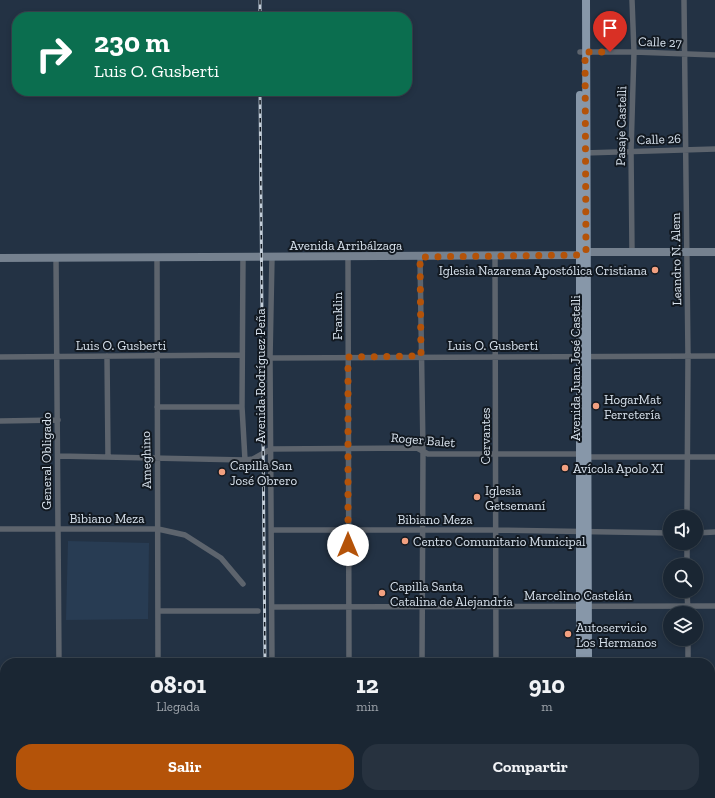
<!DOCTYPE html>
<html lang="es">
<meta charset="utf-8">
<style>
:root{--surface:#1a2633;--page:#27323f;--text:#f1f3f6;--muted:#9fa5ac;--line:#38434e;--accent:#b45309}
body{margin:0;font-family:"Zilla Slab",serif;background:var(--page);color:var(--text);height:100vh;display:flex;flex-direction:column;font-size:15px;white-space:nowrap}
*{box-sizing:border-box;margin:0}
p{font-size:13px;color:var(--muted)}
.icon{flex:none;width:22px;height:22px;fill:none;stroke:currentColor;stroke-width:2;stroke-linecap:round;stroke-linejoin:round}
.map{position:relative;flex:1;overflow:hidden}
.side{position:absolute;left:0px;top:658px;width:715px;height:140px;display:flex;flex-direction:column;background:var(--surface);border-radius:16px 16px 0 0;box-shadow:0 2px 6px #0003,0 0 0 1px var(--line)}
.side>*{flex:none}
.hud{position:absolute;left:12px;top:12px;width:400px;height:84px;border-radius:16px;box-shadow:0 2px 6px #0003,0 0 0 1px var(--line);background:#0b6e4f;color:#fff;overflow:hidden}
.tools{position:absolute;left:663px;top:510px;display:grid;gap:8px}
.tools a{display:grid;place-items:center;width:40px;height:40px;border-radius:50%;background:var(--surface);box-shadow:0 2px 6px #0003,0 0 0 1px var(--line);font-size:20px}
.pin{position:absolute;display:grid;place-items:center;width:34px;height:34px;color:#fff;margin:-41px -17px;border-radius:50% 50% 50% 0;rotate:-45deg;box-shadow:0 0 4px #0007}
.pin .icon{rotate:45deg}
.me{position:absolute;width:44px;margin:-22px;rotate:0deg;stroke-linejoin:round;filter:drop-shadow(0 0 3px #0008)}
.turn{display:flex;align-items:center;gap:14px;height:84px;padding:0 16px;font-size:18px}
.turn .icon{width:52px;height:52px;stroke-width:2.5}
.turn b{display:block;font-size:28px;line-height:34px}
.eta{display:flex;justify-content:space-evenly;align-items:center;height:68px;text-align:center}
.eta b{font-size:24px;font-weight:800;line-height:28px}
.action{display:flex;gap:8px;margin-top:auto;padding:8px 16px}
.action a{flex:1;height:46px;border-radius:16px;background:var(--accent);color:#fff;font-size:16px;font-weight:800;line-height:46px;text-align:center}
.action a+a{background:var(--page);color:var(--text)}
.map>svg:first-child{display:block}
.built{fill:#283c53}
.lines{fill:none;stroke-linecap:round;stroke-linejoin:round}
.minor{stroke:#5d646d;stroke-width:5.5}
.tertiary{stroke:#5d646d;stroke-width:7}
.secondary{stroke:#75818f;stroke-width:8}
.primary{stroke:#8797a9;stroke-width:8}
.rail-casing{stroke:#c4cfda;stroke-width:3}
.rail{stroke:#121921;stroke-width:1.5;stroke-dasharray:4.5;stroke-linecap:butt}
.route{stroke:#b45309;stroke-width:7;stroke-dasharray:0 12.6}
.poi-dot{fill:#f2a080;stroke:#121921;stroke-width:1.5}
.labels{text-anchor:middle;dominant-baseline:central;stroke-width:4;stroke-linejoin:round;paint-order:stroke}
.street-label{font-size:13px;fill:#d8e2ed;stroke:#121921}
.poi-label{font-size:13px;fill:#d8e2ed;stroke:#121921;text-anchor:start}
</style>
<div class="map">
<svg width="715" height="798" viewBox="0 0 715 798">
<rect width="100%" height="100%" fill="#233244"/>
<path class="built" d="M 68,541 L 149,543 L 148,619 L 66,620 Z"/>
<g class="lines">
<path class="minor" d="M 632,0 L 634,52 L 631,151 L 632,252
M 684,0 L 688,357 L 687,517
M 580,52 L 634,52 L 715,55
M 584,153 L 715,149
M 348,256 L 349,663
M 495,256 L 496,663
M 243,257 L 242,407 L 245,460
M 420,257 L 423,451 L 422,663
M 56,258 L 59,663
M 157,258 L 158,663
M 107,356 L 108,457
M 0,357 L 242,355
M 270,358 L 715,356
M 157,407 L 242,407
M 0,421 L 58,420
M 58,456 L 245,460 L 253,459 L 271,449 L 417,448 L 428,454 L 580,454 L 588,457 L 715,457
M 0,529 L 158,529 L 185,535 L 221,558 L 243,584
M 272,530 L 496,530 L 670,533
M 696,533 L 715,532
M 687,543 L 687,565
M 687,591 L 688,613
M 273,607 L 715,606
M 158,611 L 258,611
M 688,639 L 688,663
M 272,663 L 270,358 L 272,257
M 710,789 L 715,789
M 0,792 L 5,792
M 244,793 L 244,798
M 271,793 L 271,798
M 688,793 L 688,798
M 10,798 L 11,793
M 349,798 L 349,793
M 423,798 L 423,793
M 497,798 L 497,793"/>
<path class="tertiary" d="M 710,706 L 715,706
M 0,709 L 5,709
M 58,793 L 58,798
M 159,793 L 159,798"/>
<path class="secondary" d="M 0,258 L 580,255 L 586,252 L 715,252"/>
<path class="primary" d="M 586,0 L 588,663
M 580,95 L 580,663
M 580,793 L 580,798
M 587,793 L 587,798"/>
<g class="rail-casing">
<path id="rail" d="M 260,0 L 260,17
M 260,91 L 265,663
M 265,798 L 265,793"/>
</g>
<use href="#rail" class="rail"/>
</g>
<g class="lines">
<path class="route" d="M 348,545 L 348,357 L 421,356 L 420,257 L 580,255 L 586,252 L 585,52 L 610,52"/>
</g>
<g class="poi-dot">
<circle cx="655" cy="270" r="4"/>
<circle cx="596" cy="406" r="4"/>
<circle cx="565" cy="468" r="4"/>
<circle cx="222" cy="472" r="4"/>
<circle cx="477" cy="497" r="4"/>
<circle cx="405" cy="541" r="4"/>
<circle cx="382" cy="593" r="4"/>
<circle cx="568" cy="634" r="4"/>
</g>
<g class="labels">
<g class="street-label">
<text transform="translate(660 42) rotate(2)">Calle 27</text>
<text transform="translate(621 126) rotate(-89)">Pasaje Castelli</text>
<text transform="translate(659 139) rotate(-2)">Calle 26</text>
<text x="346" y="245">Avenida Arribálzaga</text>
<text transform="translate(676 259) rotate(-91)">Leandro N. Alem</text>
<text transform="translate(337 316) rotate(-90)">Franklin</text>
<text x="121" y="345">Luis O. Gusberti</text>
<text x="493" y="345">Luis O. Gusberti</text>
<text transform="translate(575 368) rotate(-90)">Avenida Juan José Castelli</text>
<text transform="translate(260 376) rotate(-90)">Avenida Rodríguez Peña</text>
<text transform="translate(485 436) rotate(-90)">Cervantes</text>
<text transform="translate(423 440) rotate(5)">Roger Balet</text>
<text transform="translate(146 460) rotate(-91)">Ameghino</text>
<text transform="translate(46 461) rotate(-90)">General Obligado</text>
<text x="107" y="518">Bibiano Meza</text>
<text x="435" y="519">Bibiano Meza</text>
<text x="578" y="595">Marcelino Castelán</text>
</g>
<g class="poi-label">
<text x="647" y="270" text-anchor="end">Iglesia Nazarena Apostólica Cristiana</text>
<text x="604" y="399">HogarMat<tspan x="604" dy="15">Ferretería</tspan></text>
<text x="230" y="465">Capilla San<tspan x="230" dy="15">José Obrero</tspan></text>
<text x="573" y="468">Avícola Apolo XI</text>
<text x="485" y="490">Iglesia<tspan x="485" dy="15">Getsemaní</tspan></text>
<text x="413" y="541">Centro Comunitario Municipal</text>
<text x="390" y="586">Capilla Santa<tspan x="390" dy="15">Catalina de Alejandría</tspan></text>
<text x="576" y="627">Autoservicio<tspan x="576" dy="15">Los Hermanos</tspan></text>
</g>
</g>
</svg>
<div class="tools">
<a><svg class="icon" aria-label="sound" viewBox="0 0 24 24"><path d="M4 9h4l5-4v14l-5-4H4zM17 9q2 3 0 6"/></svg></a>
<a><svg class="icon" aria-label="search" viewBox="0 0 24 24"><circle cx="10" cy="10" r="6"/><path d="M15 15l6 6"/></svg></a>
<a><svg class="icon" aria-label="layers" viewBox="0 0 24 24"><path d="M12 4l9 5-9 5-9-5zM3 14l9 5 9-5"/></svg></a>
</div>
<div class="pin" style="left:610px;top:52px;background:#d93025"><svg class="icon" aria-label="arrive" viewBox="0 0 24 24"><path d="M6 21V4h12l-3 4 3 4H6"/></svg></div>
<svg class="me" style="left:348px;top:545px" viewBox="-20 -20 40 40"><circle r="19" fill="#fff"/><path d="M0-13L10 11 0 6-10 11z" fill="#b45309"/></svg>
<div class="hud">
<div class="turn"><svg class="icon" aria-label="right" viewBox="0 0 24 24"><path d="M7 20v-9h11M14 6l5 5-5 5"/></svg><div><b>230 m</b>Luis O. Gusberti</div></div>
</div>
<section class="side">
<div class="eta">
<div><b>08:01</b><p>Llegada</p></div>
<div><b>12</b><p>min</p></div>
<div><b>910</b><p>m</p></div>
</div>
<div class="action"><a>Salir</a><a>Compartir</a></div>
</section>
</div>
